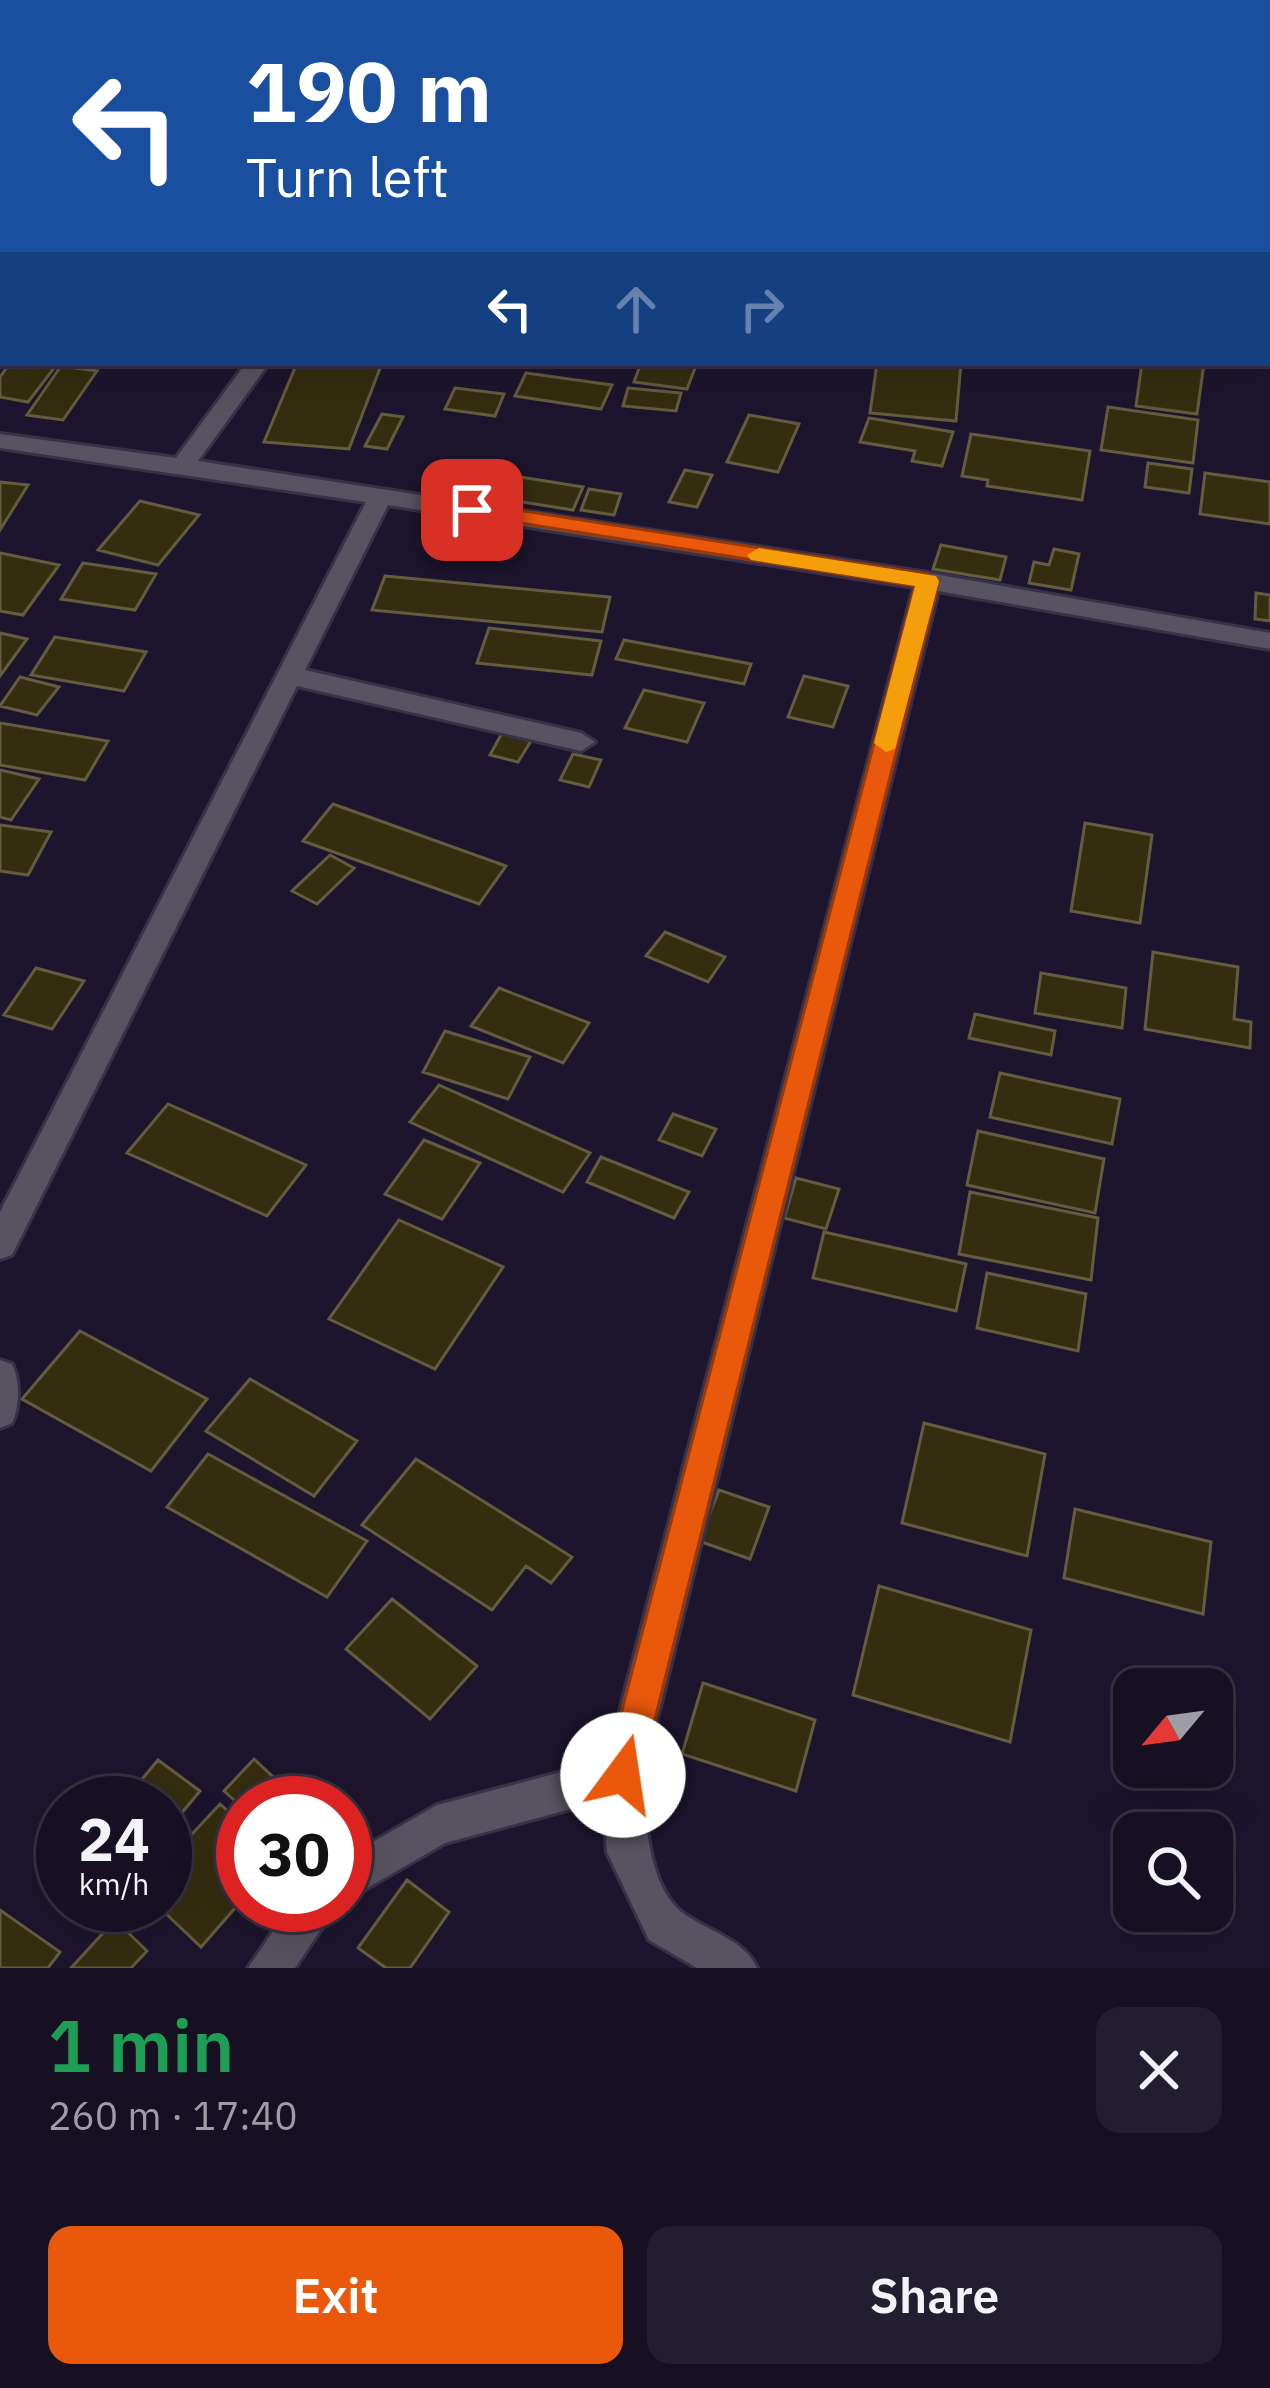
<!DOCTYPE html>
<meta charset="utf-8">
<style>
:root{--surface:#161022;--page:#231e2f;--text:#f1f3f6;--muted:#9e9da5;--line:#353040;--accent:#ea580c}
body{margin:0;font-family:"IBM Plex Sans",sans-serif;background:var(--page);color:var(--text);height:100vh;display:flex;flex-direction:column;font-size:45px;white-space:nowrap}
*{box-sizing:border-box;margin:0}
p{font-size:39px;color:var(--muted)}
.icon{flex:none;width:66px;height:66px;fill:none;stroke:currentColor;stroke-width:2;stroke-linecap:round;stroke-linejoin:round}
.map{position:relative;height:1968px;overflow:hidden}
.drawer{display:flex;flex-direction:column;background:var(--surface);flex:1}
.drawer>*{flex:none}
.banner{position:absolute;left:0px;top:0px;width:1272px;height:366px;box-shadow:0 12px 48px #0002,0 0 0 3px var(--line);background:#1a4fa0;color:#fff;overflow:hidden}
.needle{width:78px;rotate:241deg}
.fabs{position:absolute;left:1113px;top:1668px;display:grid;gap:24px}
.fabs a{display:grid;place-items:center;width:120px;height:120px;border-radius:24px;background:var(--surface);box-shadow:0 12px 48px #0002,0 0 0 3px var(--line);font-size:60px}
.speed{position:absolute;left:36px;top:1776px;display:flex;gap:24px;font-size:60px;font-weight:700;text-align:center}
.speed>*{display:grid;place-content:center;width:156px;height:156px;border-radius:50%;background:var(--surface);box-shadow:0 12px 48px #0002,0 0 0 3px var(--line);line-height:1}
.speed small{font-size:30px;font-weight:400}
.speed .limit{border:18px solid #d22;background:#fff;color:#111}
.pin{position:absolute;display:grid;place-items:center;width:102px;height:102px;color:#fff;margin:-51px;border-radius:24px;box-shadow:0 6px 18px #0006}
.me{position:absolute;width:132px;margin:-66px;rotate:14deg;stroke-linejoin:round;filter:drop-shadow(0 0 9px #0008)}
.turn{display:flex;align-items:center;gap:42px;height:252px;padding:0 48px;font-size:54px}
.turn .icon{width:156px;height:156px;stroke-width:2.5}
.turn b{display:block;font-size:84px;line-height:102px}
.lanes{display:flex;align-items:center;height:114px;padding:0 48px;background:#0003;justify-content:center;gap:60px;direction:ltr}
.lanes .off{opacity:.35}
.round{display:grid;place-items:center;flex:none;width:126px;height:126px;border-radius:24px;background:var(--page)}
.head{display:flex;align-items:center;justify-content:space-between;height:204px;padding:0 48px}
h1{font-size:72px;font-weight:600;line-height:90px;color:#1e9e55}
.cta{display:flex;gap:24px;margin-top:auto;padding:24px 48px}
.cta a{flex:1;height:138px;border-radius:24px;background:var(--accent);color:#fff;font-size:48px;font-weight:600;line-height:138px;text-align:center}
.cta a+a{background:var(--page);color:var(--text)}
.map>svg:first-child{display:block}
.building{fill:#352d10;stroke:#645c3e;stroke-width:3}
.lines{fill:none;stroke-linecap:round;stroke-linejoin:round}
.street-casing{stroke:#393148;stroke-width:6}
.street{fill:#575360;fill-rule:evenodd}
.route{fill:#ea580c;stroke:#983908;stroke-width:3}
.slow{fill:#f59e0b}
</style>
<div class="map">
<svg width="1270" height="1968" viewBox="0 0 1270 1968">
<rect width="100%" height="100%" fill="#1d152d"/>
<path class="building" d="M 10,363 L 58,363 L 28,402 L 0,397 L 0,377 Z
M 297,363 L 382,363 L 349,449 L 264,442 Z
M 641,363 L 697,363 L 687,389 L 634,382 Z
M 877,363 L 961,363 L 956,421 L 870,413 Z
M 1142,363 L 1204,363 L 1197,414 L 1136,406 Z
M 61,366 L 97,371 L 63,420 L 27,415 Z
M 526,373 L 612,385 L 601,409 L 515,396 Z
M 455,388 L 504,394 L 495,416 L 445,409 Z
M 628,388 L 681,393 L 676,411 L 623,406 Z
M 1108,407 L 1198,420 L 1193,463 L 1101,450 Z
M 382,414 L 403,417 L 387,449 L 365,446 Z
M 749,415 L 799,424 L 778,472 L 727,462 Z
M 869,418 L 953,432 L 942,466 L 912,461 L 915,451 L 860,442 Z
M 971,434 L 1090,451 L 1082,500 L 987,486 L 988,480 L 962,476 Z
M 1148,463 L 1192,469 L 1189,493 L 1145,487 Z
M 685,470 L 712,475 L 697,507 L 669,502 Z
M 495,473 L 583,487 L 573,510 L 484,496 Z
M 1205,473 L 1270,482 L 1270,524 L 1200,514 Z
M 0,482 L 28,485 L 0,530 Z
M 589,489 L 621,494 L 614,515 L 581,510 Z
M 140,501 L 199,515 L 158,565 L 98,550 Z
M 941,545 L 1006,557 L 1000,580 L 933,569 Z
M 1054,549 L 1079,554 L 1071,590 L 1029,583 L 1034,562 L 1049,565 Z
M 0,553 L 59,565 L 23,615 L 0,611 Z
M 83,563 L 156,574 L 135,610 L 61,599 Z
M 385,576 L 610,597 L 602,632 L 372,610 Z
M 1256,593 L 1270,595 L 1270,621 L 1255,619 Z
M 489,628 L 601,641 L 592,675 L 477,663 Z
M 0,633 L 27,639 L 0,676 Z
M 55,637 L 146,652 L 124,691 L 31,675 Z
M 624,640 L 751,664 L 744,684 L 616,659 Z
M 804,676 L 848,686 L 833,727 L 788,717 Z
M 20,677 L 59,687 L 37,715 L 0,706 Z
M 644,690 L 704,703 L 687,742 L 625,728 Z
M 0,723 L 108,741 L 85,780 L 0,765 Z
M 502,733 L 531,741 L 518,762 L 490,755 Z
M 573,754 L 601,760 L 589,787 L 560,780 Z
M 0,770 L 39,779 L 11,820 L 0,817 Z
M 333,804 L 506,866 L 479,904 L 303,841 Z
M 1085,823 L 1152,835 L 1140,923 L 1071,911 Z
M 0,825 L 51,832 L 28,875 L 0,871 Z
M 330,855 L 354,868 L 317,904 L 292,891 Z
M 665,932 L 725,957 L 708,982 L 646,956 Z
M 1153,952 L 1238,967 L 1234,1019 L 1251,1022 L 1250,1048 L 1145,1029 Z
M 36,968 L 84,981 L 52,1029 L 4,1015 Z
M 1041,973 L 1126,988 L 1122,1028 L 1035,1013 Z
M 499,988 L 589,1023 L 563,1063 L 471,1026 Z
M 975,1014 L 1055,1031 L 1051,1055 L 969,1038 Z
M 445,1031 L 530,1057 L 508,1099 L 423,1072 Z
M 1000,1073 L 1120,1099 L 1112,1144 L 990,1117 Z
M 439,1085 L 590,1153 L 563,1192 L 410,1122 Z
M 168,1104 L 306,1165 L 267,1216 L 127,1153 Z
M 673,1114 L 716,1129 L 702,1156 L 659,1140 Z
M 978,1131 L 1104,1159 L 1095,1213 L 967,1185 Z
M 424,1140 L 480,1163 L 442,1219 L 385,1194 Z
M 601,1157 L 689,1192 L 674,1218 L 587,1182 Z
M 796,1178 L 839,1189 L 826,1229 L 784,1218 Z
M 970,1192 L 1098,1218 L 1091,1280 L 959,1254 Z
M 399,1220 L 503,1267 L 435,1369 L 329,1319 Z
M 824,1232 L 966,1264 L 956,1311 L 813,1278 Z
M 987,1273 L 1086,1294 L 1078,1351 L 977,1328 Z
M 80,1331 L 207,1399 L 151,1471 L 22,1399 Z
M 250,1379 L 357,1441 L 314,1496 L 206,1431 Z
M 924,1423 L 1045,1454 L 1027,1556 L 902,1523 Z
M 208,1454 L 367,1541 L 327,1597 L 167,1507 Z
M 416,1459 L 572,1557 L 551,1583 L 526,1566 L 492,1610 L 362,1525 Z
M 719,1490 L 769,1507 L 750,1559 L 699,1541 Z
M 1075,1509 L 1211,1542 L 1203,1614 L 1064,1578 Z
M 879,1586 L 1031,1630 L 1010,1742 L 853,1695 Z
M 392,1599 L 477,1666 L 430,1719 L 346,1649 Z
M 703,1683 L 815,1720 L 796,1791 L 682,1754 Z
M 254,1759 L 301,1803 L 243,1803 L 243,1808 L 224,1791 Z
M 158,1760 L 200,1791 L 165,1833 L 165,1803 L 122,1803 Z
M 220,1804 L 243,1825 L 243,1899 L 201,1947 L 157,1905 L 165,1905 L 165,1863 Z
M 407,1880 L 449,1912 L 410,1968 L 386,1968 L 358,1948 Z
M 0,1910 L 60,1952 L 48,1968 L 0,1968 Z
M 115,1920 L 147,1951 L 131,1968 L 71,1968 Z"/>
<g class="lines">
<g class="street-casing">
<path id="street" d="M 0,0 L 18,0 L 3,3 L 0,8 Z
M 939,0 L 961,0 L 963,3 L 941,3 Z
M 1269,323 L 1270,323 L 1270,337 L 1269,337 Z
M 246,363 L 269,363 L 198,461 L 928,573 L 1270,633 L 1270,649 L 938,591 L 643,1775 C 645,1816 647,1887 684,1914 C 708,1931 745,1940 757,1968 L 697,1968 L 649,1940 L 607,1852 L 604,1800 L 445,1843 L 345,1901 L 345,1858 L 437,1805 L 607,1760 L 914,587 L 388,505 L 305,670 L 581,733 L 595,742 L 581,751 L 297,686 L 12,1255 L 0,1259 L 0,1212 L 366,502 L 0,448 L 0,434 L 176,458 Z
M 0,1360 L 12,1364 C 20,1381 20,1406 12,1423 L 0,1428 Z
M 291,1905 L 337,1905 L 295,1968 L 248,1968 Z"/>
</g>
<use href="#street" class="street"/>
</g>
<path class="route" d="M 472,503 L 928,574 L 939,581 L 641,1775 L 635,1788 L 623,1793 L 610,1788 L 605,1775 L 915,586 L 464,514 L 464,505 Z"/>
<path class="slow" d="M 759,548 L 936,576 L 939,581 L 895,749 L 886,752 L 874,743 L 915,586 L 751,560 L 747,555 Z"/>
</svg>
<div class="fabs">
<a><svg class="needle" viewBox="-14 -14 28 28"><path d="M0-13l5 13h-10z" fill="#e53935"/><path d="M0 13l5-13h-10z" fill="#9e9da5"/></svg></a>
<a><svg class="icon" aria-label="search" viewBox="0 0 24 24"><circle cx="10" cy="10" r="6"/><path d="M15 15l6 6"/></svg></a>
</div>
<div class="speed"><div>24<small>km/h</small></div><div class="limit">30</div></div>
<div class="pin" style="left:472px;top:510px;background:#d93025"><svg class="icon" aria-label="arrive" viewBox="0 0 24 24"><path d="M6 21V4h12l-3 4 3 4H6"/></svg></div>
<svg class="me" style="left:623px;top:1775px" viewBox="-20 -20 40 40"><circle r="19" fill="#fff"/><path d="M0-13L10 11 0 6-10 11z" fill="#ea580c"/></svg>
<div class="banner">
<div class="turn"><svg class="icon" aria-label="left" viewBox="0 0 24 24"><path d="M17 20v-9H6M10 6l-5 5 5 5"/></svg><div><b>190 m</b>Turn left</div></div>
<div class="lanes"><svg class="icon" aria-label="left" viewBox="0 0 24 24"><path d="M17 20v-9H6M10 6l-5 5 5 5"/></svg><svg class="icon off" aria-label="ahead" viewBox="0 0 24 24"><path d="M12 20V5M6 11l6-6 6 6"/></svg><svg class="icon off" aria-label="right" viewBox="0 0 24 24"><path d="M7 20v-9h11M14 6l5 5-5 5"/></svg></div>
</div>
</div>
<section class="drawer">
<div class="head"><div><h1>1 min</h1><p>260 m · 17:40</p></div><a class="round"><svg class="icon" aria-label="close" viewBox="0 0 24 24"><path d="M6 6l12 12M18 6L6 18"/></svg></a></div>
<div class="cta"><a>Exit</a><a>Share</a></div>
</section>
